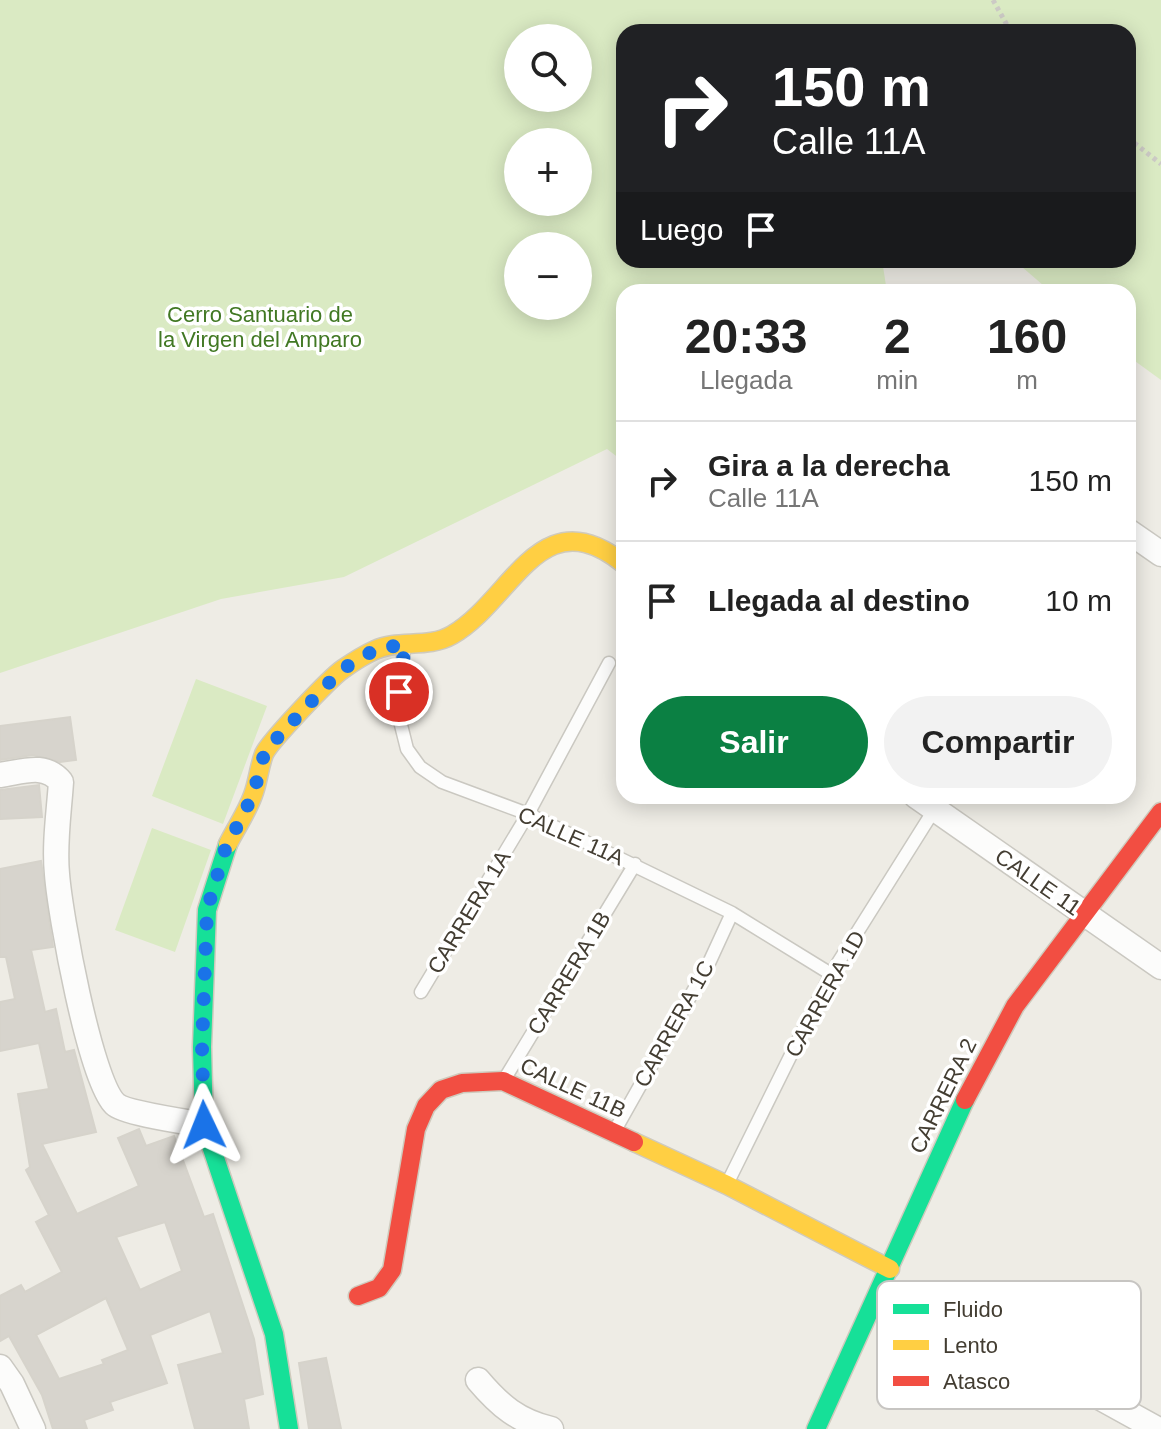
<!DOCTYPE html>
<html lang="es">
<meta charset="utf-8">
<style>
:root{--surface:#fff;--page:#f2f2f2;--text:#222;--muted:#767676;--line:#e0e0e0;--accent:#0b8043}
body{margin:0;font-family:Helvetica,sans-serif;background:var(--page);color:var(--text);height:100vh;display:flex;flex-direction:column;font-size:30px;white-space:nowrap}
*{box-sizing:border-box;margin:0}
p{font-size:26px;color:var(--muted)}
.icon{flex:none;width:44px;height:44px;fill:none;stroke:currentColor;stroke-width:2;stroke-linecap:round;stroke-linejoin:round}
.map{position:relative;flex:1;overflow:hidden}
.details{position:absolute;left:616px;top:284px;width:520px;height:520px;display:flex;flex-direction:column;background:var(--surface);border-radius:24px;box-shadow:0 4px 20px #0003}
.details>*{flex:none}
.guide{position:absolute;left:616px;top:24px;width:520px;height:244px;border-radius:24px;box-shadow:0 4px 20px #0003;background:#202124;color:#fff;overflow:hidden}
.buttons{position:absolute;left:504px;top:24px;display:grid;gap:16px}
.buttons a{display:grid;place-items:center;width:88px;height:88px;border-radius:50%;background:var(--surface);box-shadow:0 4px 20px #0003;font-size:40px}
.pin{position:absolute;display:grid;place-items:center;width:68px;height:68px;color:#fff;margin:-34px;border:4px solid #fff;border-radius:50%;box-shadow:0 2px 8px #0007}
.me{position:absolute;width:88px;margin:-44px;rotate:358deg;stroke-linejoin:round;filter:drop-shadow(0 0 6px #0008)}
.turn{display:flex;align-items:center;gap:28px;height:168px;padding:0 24px;font-size:36px}
.turn .icon{width:104px;height:104px;stroke-width:2.5}
.turn b{display:block;font-size:56px;line-height:68px}
.then{display:flex;align-items:center;height:76px;padding:0 24px;background:#0003;gap:16px;font-size:30px}
.eta{display:flex;justify-content:space-evenly;align-items:center;height:136px;text-align:center}
.eta b{font-size:48px;font-weight:800;line-height:56px}
.button{display:flex;gap:16px;margin-top:auto;padding:16px 24px}
.button a{flex:1;height:92px;border-radius:48px;background:var(--accent);color:#fff;font-size:32px;font-weight:800;line-height:92px;text-align:center}
.button a+a{background:var(--page);color:var(--text)}
ul{padding:0;list-style:none}
li{display:flex;align-items:center;gap:24px;height:120px;padding:0 24px;border-top:2px solid var(--line)}
li div{flex:1}
li b{display:block;font-size:30px}
li em{font-style:normal}
.map>svg:first-child{display:block}
.green{fill:#daeac3;fill-rule:evenodd}
.building{fill:#d7d4cd;stroke:#d6d3cb;stroke-width:2;fill-rule:evenodd}
.lines{fill:none;stroke-linecap:round;stroke-linejoin:round}
.lane-casing{stroke:#cac8c1;stroke-width:15}
.street-casing{stroke:#cac8c1;stroke-width:27}
.fast-casing{stroke:#cfcabd;stroke-width:21}
.slow-casing{stroke:#cfcabd;stroke-width:21}
.jam-casing{stroke:#cfcabd;stroke-width:21}
.path{stroke:#cccac5;stroke-width:5;stroke-dasharray:4 4;stroke-linecap:butt}
.lane{stroke:#fcfcfb;stroke-width:12}
.street{stroke:#fcfcfb;stroke-width:24}
.fast{stroke:#16e098;stroke-width:18}
.slow{stroke:#ffcf43;stroke-width:18}
.jam{stroke:#f24e42;stroke-width:18}
.route{stroke:#1a73e8;stroke-width:14;stroke-dasharray:0 25.2}
.labels{text-anchor:middle;dominant-baseline:central;stroke-width:7;stroke-linejoin:round;paint-order:stroke}
.park-label{font-size:22px;fill:#417823;stroke:#fff}
.street-label{font-size:22px;fill:#433d32;stroke:#fff}
.key{fill:#fff;stroke:#c7c5c2;stroke-width:2}
.key-label{font-size:22px;fill:#433d32}
</style>
<div class="map">
<svg width="1161" height="1429" viewBox="0 0 1161 1429">
<rect width="100%" height="100%" fill="#eeece5"/>
<path class="green" d="M 0,0 L 1161,0 L 1161,380 L 1128,356 L 1128,292 L 1051,292 L 1014,260 L 1128,260 L 1128,32 L 624,32 L 624,260 L 882,260 L 887,292 L 624,292 L 624,462 L 607,449 L 344,577 L 221,599 L 0,673 ZM 518,38 L 578,38 L 578,98 L 518,98 ZM 518,142 L 578,142 L 578,202 L 518,202 ZM 518,246 L 578,246 L 578,306 L 518,306 Z
M 196,679 L 267,706 L 223,824 L 152,796 Z
M 152,828 L 211,850 L 175,952 L 115,930 Z"/>
<path class="building" d="M 70,717 L 76,760 L 60,762 L 33,755 L 0,760 L 0,726 Z
M 39,785 L 42,817 L 0,819 L 0,790 Z
M 41,861 L 53,947 L 31,950 L 45,1012 L 56,1009 L 65,1052 L 74,1050 L 96,1132 L 42,1144 L 77,1214 L 139,1186 L 118,1138 L 139,1129 L 146,1146 L 174,1136 L 204,1217 L 213,1214 L 254,1339 L 263,1394 L 244,1399 L 249,1429 L 195,1429 L 178,1365 L 223,1353 L 210,1311 L 150,1335 L 167,1383 L 110,1402 L 113,1410 L 84,1420 L 87,1429 L 53,1429 L 42,1395 L 9,1336 L 0,1341 L 0,1296 L 21,1285 L 25,1292 L 62,1272 L 36,1222 L 49,1215 L 26,1170 L 30,1167 L 18,1094 L 49,1089 L 39,1043 L 0,1051 L 0,1002 L 15,999 L 6,957 L 0,957 L 0,869 ZM 165,1222 L 182,1271 L 140,1290 L 116,1237 ZM 106,1298 L 128,1350 L 102,1360 L 104,1364 L 59,1379 L 36,1335 Z
M 326,1358 L 341,1429 L 309,1429 L 299,1363 Z"/>
<g class="lines">
<g class="lane-casing">
<path id="lane" d="M 404,649 L 397,709 L 407,749 L 420,767 L 442,782 L 528,814 L 732,913 L 831,974
M 421,992 L 528,814 L 609,663
M 504,1080 L 635,864
M 614,1132 L 709,963 L 732,913
M 728,1182 L 831,974 L 934,810"/>
</g>
<g class="street-casing">
<path id="street" d="M 1128,531 L 1161,554
M 0,775 C 22,772 45,762 61,782 C 59,812 54,844 57,874 C 60,914 90,1080 115,1104 C 124,1113 188,1122 204,1125
M 916,796 L 1161,967
M 0,1367 L 12,1384 L 33,1429
M 478,1380 C 500,1406 518,1421 551,1429
M 1088,1391 L 1157,1429"/>
</g>
<g class="fast-casing">
<path id="fast" d="M 228,844 L 207,910 L 202,1047 L 204,1125 L 274,1334 L 289,1429
M 816,1429 L 965,1100"/>
</g>
<g class="slow-casing">
<path id="slow" d="M 228,844 C 236,828 247,812 253,795 C 258,782 259,767 264,754 C 270,741 330,678 343,669 C 353,662 364,655 375,650 C 398,639 428,649 452,635 C 513,600 540,496 624,564
M 634,1142 L 727,1185 L 890,1269"/>
</g>
<g class="jam-casing">
<path id="jam" d="M 965,1100 L 1015,1006 L 1161,812
M 358,1296 L 379,1288 L 392,1270 L 416,1129 L 426,1106 L 441,1090 L 462,1083 L 503,1081 L 634,1142"/>
</g>
<path class="path" d="M 993,0 L 1011,32
M 1128,138 L 1161,164"/>
<use href="#lane" class="lane"/>
<use href="#street" class="street"/>
<use href="#fast" class="fast"/>
<use href="#slow" class="slow"/>
<use href="#jam" class="jam"/>
</g>
<g class="lines">
<path class="route" d="M 204,1125 L 202,1047 L 207,910 L 225,850 L 253,795 L 265,751 L 341,670 L 378,648 L 405,645 L 399,692"/>
</g>
<g class="labels">
<g class="park-label">
<text x="260" y="314">Cerro Santuario de<tspan x="260" dy="25">la Virgen del Amparo</tspan></text>
</g>
<g class="street-label">
<text transform="translate(571 836) rotate(24)">CALLE 11A</text>
<text transform="translate(1038 882) rotate(35)">CALLE 11</text>
<text transform="translate(469 912) rotate(-59)">CARRERA 1A</text>
<text transform="translate(569 973) rotate(-59)">CARRERA 1B</text>
<text transform="translate(825 994) rotate(-61)">CARRERA 1D</text>
<text transform="translate(674 1024) rotate(-61)">CARRERA 1C</text>
<text transform="translate(573 1088) rotate(25)">CALLE 11B</text>
<text transform="translate(943 1096) rotate(-64)">CARRERA 2</text>
</g>
</g>
<rect x="877" y="1281" width="264" height="128" rx="12" class="key"/>
<rect x="893" y="1304" width="36" height="10" fill="#16e098"/>
<rect x="893" y="1340" width="36" height="10" fill="#ffcf43"/>
<rect x="893" y="1376" width="36" height="10" fill="#f24e42"/>
<g class="key-label">
<text x="943" y="1317">Fluido</text>
<text x="943" y="1353">Lento</text>
<text x="943" y="1389">Atasco</text>
</g>
</svg>
<div class="buttons">
<a><svg class="icon" aria-label="search" viewBox="0 0 24 24"><circle cx="10" cy="10" r="6"/><path d="M15 15l6 6"/></svg></a>
<a>+</a>
<a>−</a>
</div>
<div class="pin" style="left:399px;top:692px;background:#d93025"><svg class="icon" aria-label="arrive" viewBox="0 0 24 24"><path d="M6 21V4h12l-3 4 3 4H6"/></svg></div>
<svg class="me" style="left:204px;top:1125px" viewBox="-20 -20 40 40"><path d="M0-17L14 15 0 8-14 15z" fill="#1a73e8" stroke="#fff" stroke-width="4"/></svg>
<div class="guide">
<div class="turn"><svg class="icon" aria-label="right" viewBox="0 0 24 24"><path d="M7 20v-9h11M14 6l5 5-5 5"/></svg><div><b>150 m</b>Calle 11A</div></div>
<div class="then">Luego<svg class="icon" aria-label="arrive" viewBox="0 0 24 24"><path d="M6 21V4h12l-3 4 3 4H6"/></svg></div>
</div>
<section class="details">
<div class="eta">
<div><b>20:33</b><p>Llegada</p></div>
<div><b>2</b><p>min</p></div>
<div><b>160</b><p>m</p></div>
</div>
<ul>
<li><svg class="icon" aria-label="right" viewBox="0 0 24 24"><path d="M7 20v-9h11M14 6l5 5-5 5"/></svg><div><b>Gira a la derecha</b><p>Calle 11A</p></div><em>150 m</em></li>
<li><svg class="icon" aria-label="arrive" viewBox="0 0 24 24"><path d="M6 21V4h12l-3 4 3 4H6"/></svg><div><b>Llegada al destino</b></div><em>10 m</em></li>
</ul>
<div class="button"><a>Salir</a><a>Compartir</a></div>
</section>
</div>
